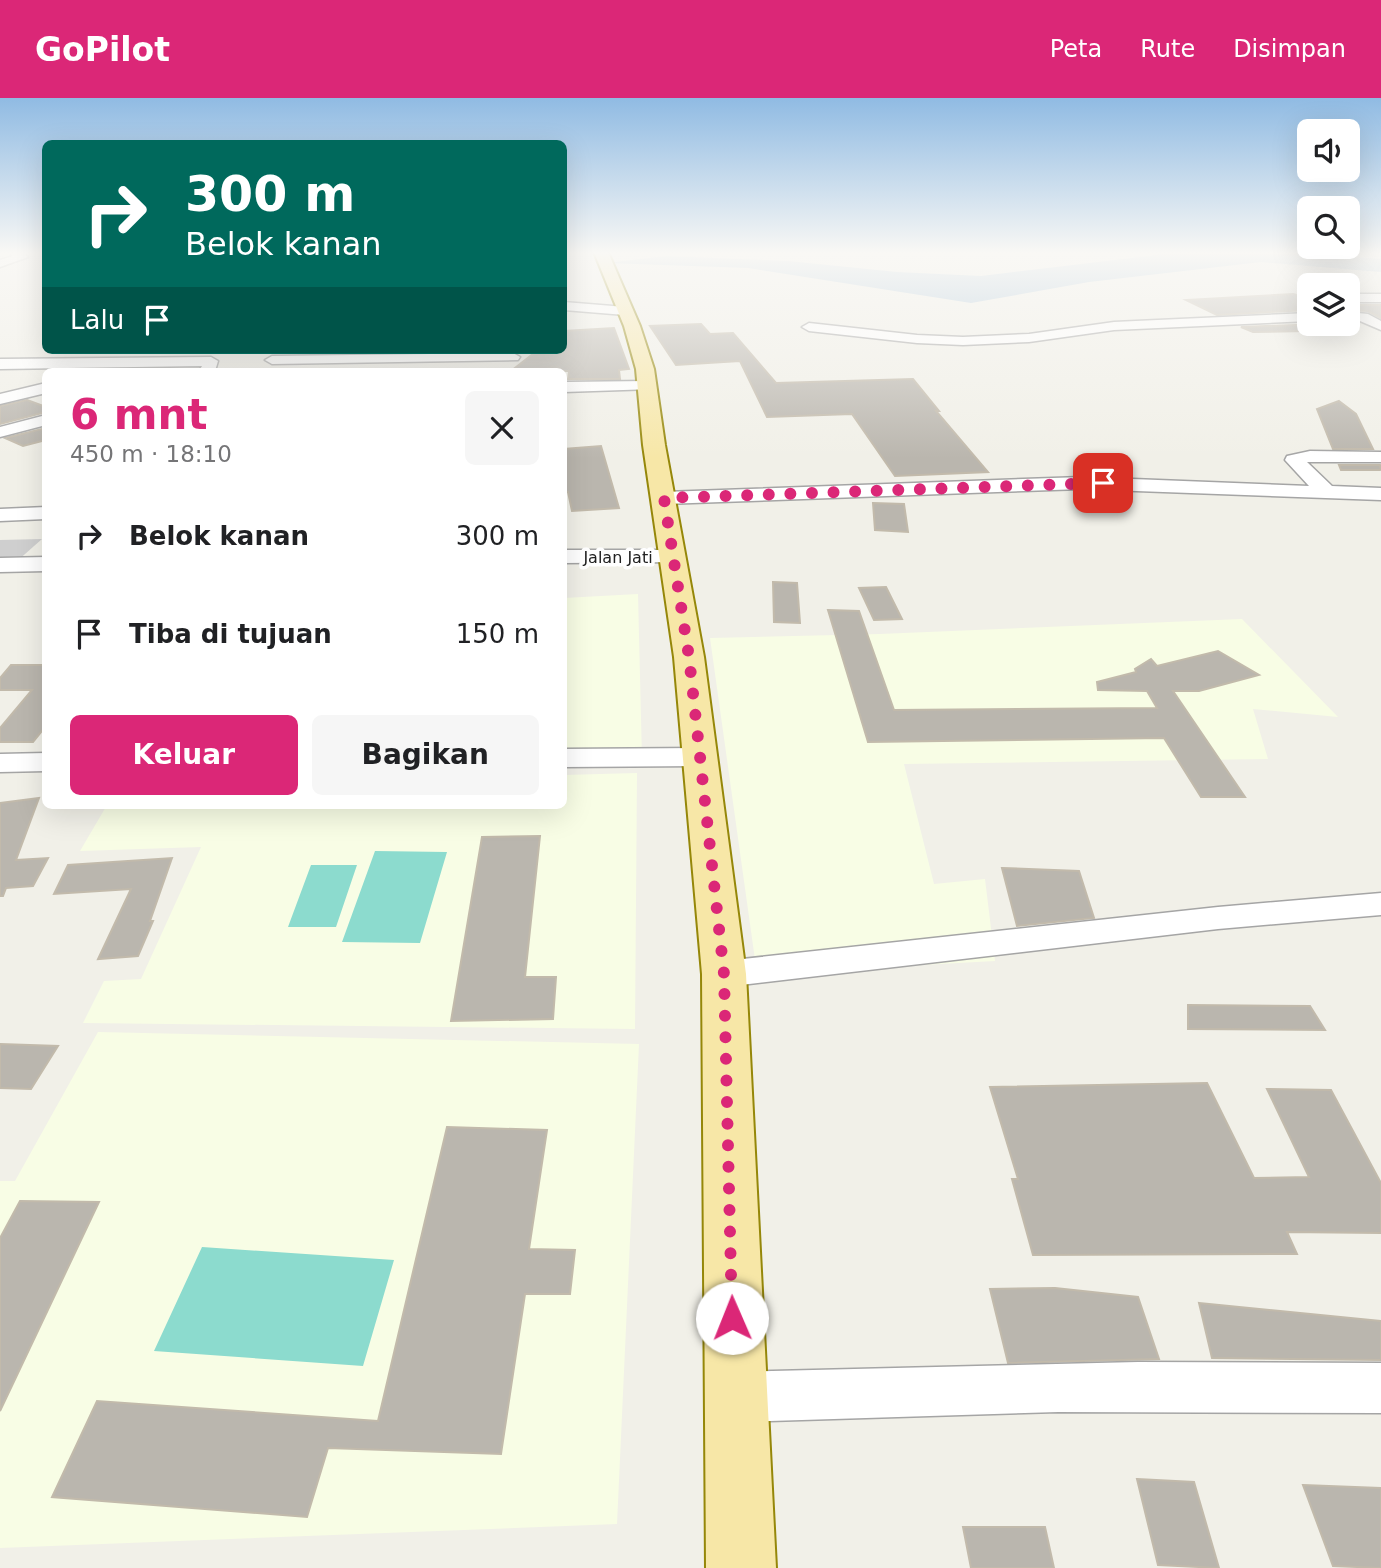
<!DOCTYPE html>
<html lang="id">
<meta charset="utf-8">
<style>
:root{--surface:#fff;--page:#f6f6f6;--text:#202124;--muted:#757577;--accent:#db2777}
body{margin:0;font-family:"DejaVu Sans",sans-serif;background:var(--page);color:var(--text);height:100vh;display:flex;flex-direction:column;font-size:26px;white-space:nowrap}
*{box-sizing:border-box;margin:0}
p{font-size:23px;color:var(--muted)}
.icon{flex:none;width:38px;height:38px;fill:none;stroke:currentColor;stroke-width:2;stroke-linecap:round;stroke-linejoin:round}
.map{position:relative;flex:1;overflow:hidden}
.side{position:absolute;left:42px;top:270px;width:525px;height:441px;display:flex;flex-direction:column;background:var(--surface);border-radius:10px;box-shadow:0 7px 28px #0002}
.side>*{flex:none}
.banner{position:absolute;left:42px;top:42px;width:525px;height:214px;border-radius:10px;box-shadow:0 7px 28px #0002;background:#00695c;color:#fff;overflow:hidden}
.controls{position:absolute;left:1297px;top:21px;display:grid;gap:14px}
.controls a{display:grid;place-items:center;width:63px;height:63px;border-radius:10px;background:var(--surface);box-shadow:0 7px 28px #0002;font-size:35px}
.pin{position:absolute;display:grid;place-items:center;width:60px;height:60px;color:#fff;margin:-30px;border-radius:14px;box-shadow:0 4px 10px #0006}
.me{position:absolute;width:77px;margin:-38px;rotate:359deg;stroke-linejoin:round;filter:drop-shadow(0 0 5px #0008)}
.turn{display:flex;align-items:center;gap:24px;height:147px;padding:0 28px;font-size:32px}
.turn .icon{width:91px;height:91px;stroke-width:2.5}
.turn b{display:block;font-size:49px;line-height:60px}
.then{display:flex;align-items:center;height:66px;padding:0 28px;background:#0003;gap:14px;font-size:26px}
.round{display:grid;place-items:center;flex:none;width:74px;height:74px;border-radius:10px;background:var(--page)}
.head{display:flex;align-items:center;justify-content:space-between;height:119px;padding:0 28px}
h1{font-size:42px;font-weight:700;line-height:52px;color:var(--accent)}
.button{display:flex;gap:14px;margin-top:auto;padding:14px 28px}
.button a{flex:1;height:80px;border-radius:10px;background:var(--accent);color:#fff;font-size:28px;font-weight:700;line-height:80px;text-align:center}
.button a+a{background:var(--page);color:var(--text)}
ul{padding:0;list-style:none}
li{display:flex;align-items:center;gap:21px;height:98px;padding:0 28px}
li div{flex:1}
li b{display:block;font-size:26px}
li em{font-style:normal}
header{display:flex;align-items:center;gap:42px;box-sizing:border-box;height:98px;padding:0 35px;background:var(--accent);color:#fff}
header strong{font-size:33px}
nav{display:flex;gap:38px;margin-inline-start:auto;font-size:24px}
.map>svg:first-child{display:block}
.education{fill:#f8fde5}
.religious{fill:#cfcfcf}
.pitch{fill:#8cdbce}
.water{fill:#acc6db}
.building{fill:#bab6ae;stroke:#c2baab;stroke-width:2}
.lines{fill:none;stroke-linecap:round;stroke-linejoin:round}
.street-casing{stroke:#a5a5a5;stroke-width:3}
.primary-casing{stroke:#958709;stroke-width:4}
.street{fill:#fff;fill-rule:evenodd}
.primary{fill:#f7e7a7;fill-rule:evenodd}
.route{stroke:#db2777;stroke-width:12;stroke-dasharray:0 21.6}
.labels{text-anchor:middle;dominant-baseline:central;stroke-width:7;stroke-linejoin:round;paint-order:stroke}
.far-street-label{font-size:16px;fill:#212121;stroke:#fff}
</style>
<header>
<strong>GoPilot</strong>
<nav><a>Peta</a><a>Rute</a><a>Disimpan</a></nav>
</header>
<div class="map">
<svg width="1381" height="1470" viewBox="0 0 1381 1470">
<rect width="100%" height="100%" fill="#f1f0e8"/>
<path class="education" d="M 638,496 L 642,661 L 564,662 L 564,500 Z
M 1242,521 L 1338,619 L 1253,611 L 1268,661 L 904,666 L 934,786 L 985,781 L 995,863 L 757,876 L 710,540 L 880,536 Z
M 637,675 L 635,931 L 83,925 L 104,883 L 141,881 L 201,749 L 80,753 L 107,707 L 564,707 L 564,677 Z
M 98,934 L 639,946 L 617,1426 L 0,1450 L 0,1083 L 15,1083 Z"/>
<path class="religious" d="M 42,441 L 16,464 L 0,464 L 0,442 Z"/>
<path class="pitch" d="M 375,753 L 447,754 L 420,845 L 342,844 Z
M 311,767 L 357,767 L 336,829 L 288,829 Z
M 202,1149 L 394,1162 L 363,1268 L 154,1253 Z"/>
<path class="water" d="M 1182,154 L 1283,154 L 1381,161 L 1381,174 L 1261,164 L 1089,184 L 971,205 L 748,170 L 607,165 L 666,158 L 788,163 L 897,174 L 981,178 Z"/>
<path class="building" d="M 1293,196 L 1309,200 L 1309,212 L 1217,217 L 1186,202 Z
M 1348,207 L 1381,207 L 1381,220 L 1368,213 L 1348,212 Z
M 1348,225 L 1360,226 L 1305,233 L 1253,234 L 1241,229 Z
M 701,226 L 710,236 L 733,235 L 776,285 L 913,281 L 939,313 L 936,313 L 988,374 L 895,378 L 852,316 L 767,319 L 740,263 L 676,267 L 650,228 Z
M 614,230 L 629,271 L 619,272 L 620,281 L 568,281 L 569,273 L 511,273 L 538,252 L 564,252 L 564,233 Z
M 27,302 L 46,309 L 46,314 L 0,326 L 0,308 Z
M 1339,303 L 1356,316 L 1373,351 L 1333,351 L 1317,311 Z
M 46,330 L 46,342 L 23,348 L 5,340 Z
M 601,348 L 619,410 L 572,413 L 568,394 L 564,394 L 564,351 Z
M 1339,367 L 1380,367 L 1381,372 L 1341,372 Z
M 873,405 L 904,406 L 908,434 L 875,432 Z
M 773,484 L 797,485 L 800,525 L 774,524 Z
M 886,489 L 902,521 L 874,522 L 859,490 Z
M 828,512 L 859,513 L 894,612 L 1157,610 L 1147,593 L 1098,592 L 1097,584 L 1136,574 L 1135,571 L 1151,561 L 1157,568 L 1218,553 L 1259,577 L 1199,593 L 1173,593 L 1245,699 L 1201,699 L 1164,640 L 868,644 Z
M 11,567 L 46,567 L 46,628 L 33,644 L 0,644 L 0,630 L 32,592 L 0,592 L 0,580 Z
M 39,700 L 16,762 L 48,760 L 33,788 L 6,790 L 3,798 L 0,798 L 0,705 Z
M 540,738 L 525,879 L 556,879 L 553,921 L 451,923 L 482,739 Z
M 172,760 L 150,823 L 153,823 L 138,858 L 98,861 L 131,791 L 54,796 L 68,767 Z
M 1002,770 L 1079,773 L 1094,820 L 1017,828 Z
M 1188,907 L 1310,908 L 1325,932 L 1188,931 Z
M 0,946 L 58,948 L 31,991 L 0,990 Z
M 1207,985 L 1254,1080 L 1309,1079 L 1267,991 L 1331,992 L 1381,1085 L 1381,1135 L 1287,1134 L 1297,1156 L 1033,1157 L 1012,1081 L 1018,1081 L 990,989 Z
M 447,1029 L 547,1032 L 529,1151 L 575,1152 L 570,1196 L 525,1196 L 501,1356 L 328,1350 L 307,1419 L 52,1399 L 97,1303 L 378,1323 Z
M 20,1103 L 99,1104 L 0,1313 L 0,1140 Z
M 1055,1190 L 1138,1199 L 1159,1261 L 1008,1265 L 990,1191 Z
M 1199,1205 L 1381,1223 L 1381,1262 L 1212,1260 Z
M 1137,1381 L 1194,1384 L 1219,1470 L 1158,1467 Z
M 1303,1387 L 1381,1390 L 1381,1470 L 1333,1468 Z
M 963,1429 L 1045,1429 L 1054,1470 L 971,1470 Z"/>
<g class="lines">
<g class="street-casing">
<path id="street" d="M 9,154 L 22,154 L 28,159 L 0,169 L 0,162 L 13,158 Z
M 1348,196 L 1381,196 L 1381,204 L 1348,204 Z
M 564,204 L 625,209 L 632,213 L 625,217 L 564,212 Z
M 1348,214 L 1368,216 L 1381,223 L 1381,232 L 1360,223 L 1348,222 Z
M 1309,215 L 1309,223 L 1114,232 L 1029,244 L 963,247 L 917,245 L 809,233 L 802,229 L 809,225 L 917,237 L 963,239 L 1029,236 L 1114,224 Z
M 513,255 L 520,259 L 518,262 L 272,266 L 265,262 L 272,258 Z
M 211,259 L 218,263 L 215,273 L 199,273 L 202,268 L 0,271 L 0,261 Z
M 647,283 L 653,285 L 655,288 L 653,291 L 564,294 L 564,284 Z
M 46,285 L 46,295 L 0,306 L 0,296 Z
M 46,317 L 46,327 L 0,339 L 0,329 Z
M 1310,353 L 1381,354 L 1381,364 L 1307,364 L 1332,388 L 1381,390 L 1381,402 L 1082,391 L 664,406 L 657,404 L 654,400 L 657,396 L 664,394 L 1082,379 L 1309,388 L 1285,362 L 1287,358 Z
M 46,409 L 46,421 L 0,423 L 0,411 Z
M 672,452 L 680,454 L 683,459 L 680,464 L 564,465 L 564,452 Z
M 46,459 L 46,473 L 0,474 L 0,460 Z
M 699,650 L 709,653 L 713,659 L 709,665 L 699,668 L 564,669 L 564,651 Z
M 46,655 L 46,673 L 0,674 L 0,656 Z
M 1381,795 L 1381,817 L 1218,831 L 724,889 L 711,885 L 706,876 L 711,867 L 724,863 L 1218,809 Z
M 1138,1264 L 1381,1265 L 1381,1315 L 1058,1314 L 734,1324 L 716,1317 L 708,1299 L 716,1281 L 734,1274 Z"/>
</g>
<g class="primary-casing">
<path id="primary" d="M 594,154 L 608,154 L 640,228 L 654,271 L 665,347 L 704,559 L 746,876 L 776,1470 L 706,1470 L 702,876 L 674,559 L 643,347 L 636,271 L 624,228 Z"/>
</g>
<use href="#street" class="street"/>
<use href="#primary" class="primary"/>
</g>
<linearGradient id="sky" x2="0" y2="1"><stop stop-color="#90bbe3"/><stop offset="0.43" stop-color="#f9f8f5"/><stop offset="1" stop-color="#f9f8f5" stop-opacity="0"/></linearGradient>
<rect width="1381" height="360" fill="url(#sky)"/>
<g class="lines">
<path class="route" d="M 732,1220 L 724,876 L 689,559 L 664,400 L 1103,385"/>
</g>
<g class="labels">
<g class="far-street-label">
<text x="618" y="459">Jalan Jati</text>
</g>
</g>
</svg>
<div class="controls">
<a><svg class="icon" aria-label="sound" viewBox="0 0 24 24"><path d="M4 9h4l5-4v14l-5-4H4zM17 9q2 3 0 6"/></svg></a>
<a><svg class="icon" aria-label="search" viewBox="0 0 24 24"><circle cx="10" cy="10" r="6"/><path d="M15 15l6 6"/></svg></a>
<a><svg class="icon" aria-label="layers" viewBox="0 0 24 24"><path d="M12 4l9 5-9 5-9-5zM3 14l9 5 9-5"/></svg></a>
</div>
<div class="pin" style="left:1103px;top:385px;background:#d93025"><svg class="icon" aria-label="arrive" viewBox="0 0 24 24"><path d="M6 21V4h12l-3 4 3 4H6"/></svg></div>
<svg class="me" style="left:732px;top:1220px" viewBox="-20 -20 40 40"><circle r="19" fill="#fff"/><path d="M0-13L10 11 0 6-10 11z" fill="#db2777"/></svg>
<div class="banner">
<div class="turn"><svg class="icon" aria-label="right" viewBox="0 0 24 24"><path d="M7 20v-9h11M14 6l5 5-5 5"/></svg><div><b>300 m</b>Belok kanan</div></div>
<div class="then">Lalu<svg class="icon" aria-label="arrive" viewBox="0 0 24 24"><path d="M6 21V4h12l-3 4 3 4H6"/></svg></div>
</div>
<section class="side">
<div class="head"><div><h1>6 mnt</h1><p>450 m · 18:10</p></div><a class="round"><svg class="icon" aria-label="close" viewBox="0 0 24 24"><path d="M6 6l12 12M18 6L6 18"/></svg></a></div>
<ul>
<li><svg class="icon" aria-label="right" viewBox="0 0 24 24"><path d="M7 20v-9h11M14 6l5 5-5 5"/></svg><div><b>Belok kanan</b></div><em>300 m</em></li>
<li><svg class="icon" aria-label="arrive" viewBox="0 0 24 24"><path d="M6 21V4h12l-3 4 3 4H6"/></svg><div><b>Tiba di tujuan</b></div><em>150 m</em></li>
</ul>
<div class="button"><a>Keluar</a><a>Bagikan</a></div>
</section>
</div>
